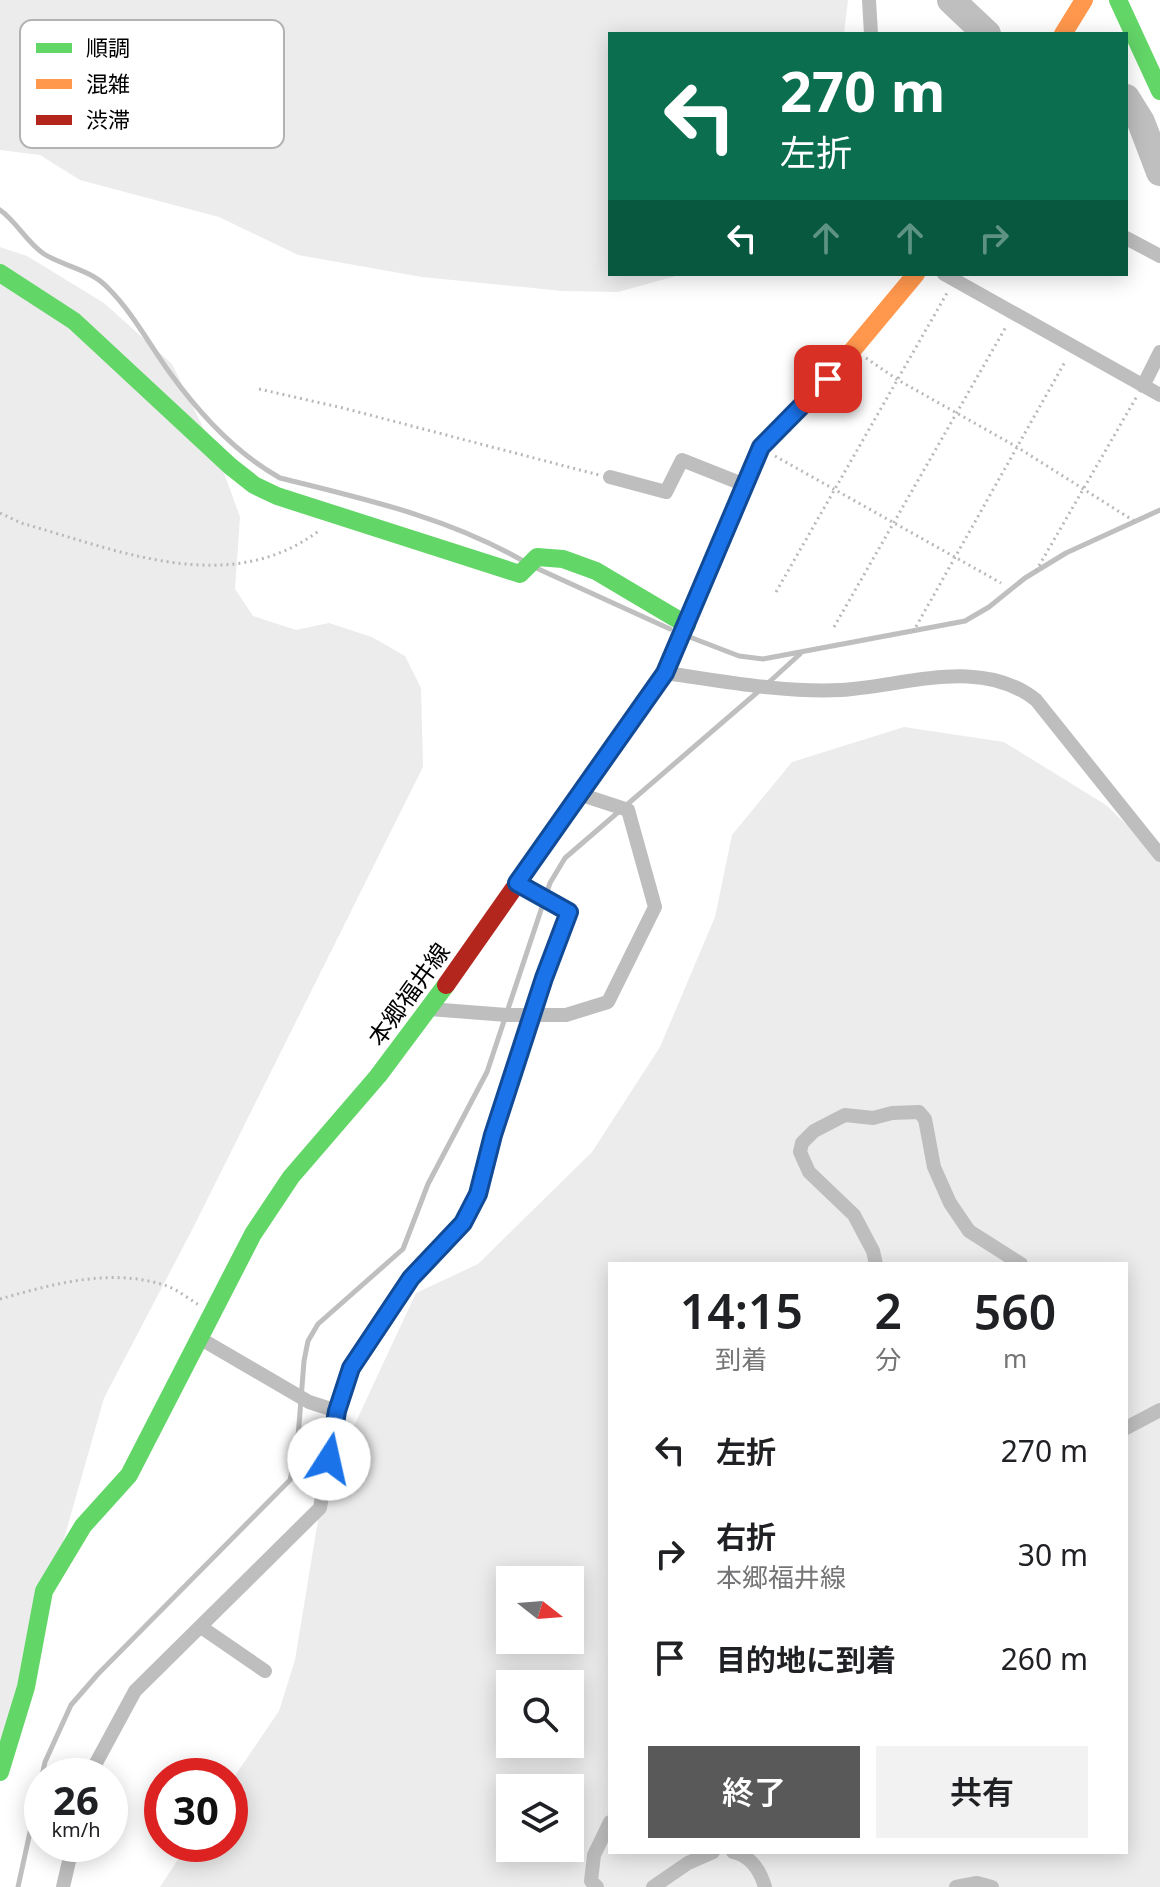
<!DOCTYPE html>
<html lang="ja">
<meta charset="utf-8">
<style>
:root{--surface:#fff;--page:#f2f2f2;--text:#202124;--muted:#757577;--accent:#595959}
body{margin:0;font-family:"Noto Sans","Noto Sans JP",sans-serif;background:var(--page);color:var(--text);height:100vh;display:flex;flex-direction:column;font-size:30px;white-space:nowrap}
*{box-sizing:border-box;margin:0}
p{font-size:26px;color:var(--muted)}
.icon{flex:none;width:44px;height:44px;fill:none;stroke:currentColor;stroke-width:2;stroke-linecap:round;stroke-linejoin:round}
.map{position:relative;flex:1;overflow:hidden}
.details{position:absolute;left:608px;top:1262px;width:520px;height:592px;display:flex;flex-direction:column;background:var(--surface);border-radius:0px;box-shadow:0 4px 20px #0003}
.details>*{flex:none}
.banner{position:absolute;left:608px;top:32px;width:520px;height:244px;border-radius:0px;box-shadow:0 4px 20px #0003;background:#0b6e4f;color:#fff;overflow:hidden}
.needle{width:52px;rotate:107deg}
.fabs{position:absolute;left:496px;top:1566px;display:grid;gap:16px}
.fabs a{display:grid;place-items:center;width:88px;height:88px;border-radius:0px;background:var(--surface);box-shadow:0 4px 20px #0003;font-size:40px}
.speed{position:absolute;left:24px;top:1758px;display:flex;gap:16px;font-size:40px;font-weight:700;text-align:center}
.speed>*{display:grid;place-content:center;width:104px;height:104px;border-radius:50%;background:var(--surface);box-shadow:0 4px 20px #0003;line-height:1}
.speed small{font-size:20px;font-weight:400}
.speed .limit{border:12px solid #d22;background:#fff;color:#111}
.pin{position:absolute;display:grid;place-items:center;width:68px;height:68px;color:#fff;margin:-34px;border-radius:16px;box-shadow:0 4px 12px #0006}
.me{position:absolute;width:88px;margin:-44px;rotate:10deg;stroke-linejoin:round;filter:drop-shadow(0 0 6px #0008)}
.turn{display:flex;align-items:center;gap:28px;height:168px;padding:0 40px;font-size:36px}
.turn .icon{width:104px;height:104px;stroke-width:2.5}
.turn b{display:block;font-size:56px;line-height:68px}
.lanes{display:flex;align-items:center;height:76px;padding:0 40px;background:#0003;justify-content:center;gap:40px;direction:ltr}
.lanes .off{opacity:.35}
.eta{display:flex;justify-content:space-evenly;align-items:center;height:136px;text-align:center}
.eta b{font-size:48px;font-weight:600;line-height:56px}
.primary-button{display:flex;gap:16px;margin-top:auto;padding:16px 40px}
.primary-button a{flex:1;height:92px;border-radius:0px;background:var(--accent);color:#fff;font-size:32px;font-weight:600;line-height:92px;text-align:center}
.primary-button a+a{background:var(--page);color:var(--text)}
ul{padding:0;list-style:none}
li{display:flex;align-items:center;gap:24px;height:104px;padding:0 40px}
li div{flex:1}
li b{display:block;font-size:30px}
li em{font-style:normal}
.map>svg:first-child{display:block}
.green{fill:#ececec;fill-rule:evenodd}
.lines{fill:none;stroke-linecap:round;stroke-linejoin:round}
.stream{stroke:#bfbfbf;stroke-width:5}
.river{stroke:#bfbfbf;stroke-width:28}
.path{stroke:#b9b9b9;stroke-width:3;stroke-dasharray:2 4;stroke-linecap:butt}
.street{stroke:#bebebe;stroke-width:14}
.fast{stroke:#63d668;stroke-width:18}
.slow{stroke:#ff974d;stroke-width:18}
.jam{stroke:#b3261e;stroke-width:18}
.route-casing{stroke:#114b97;stroke-width:20}
.route{stroke:#1a73e8;stroke-width:14}
.labels{text-anchor:middle;dominant-baseline:central;stroke-width:7;stroke-linejoin:round;paint-order:stroke}
.street-label{font-size:24px;fill:#000;stroke:#fff}
.key{fill:#fff;stroke:#b2b2b2;stroke-width:2}
.key-label{font-size:22px;fill:#000}
</style>
<div class="map">
<svg width="1160" height="1887" viewBox="0 0 1160 1887">
<rect width="100%" height="100%" fill="#fff"/>
<path class="green" d="M 0,0 L 848,0 L 844,34 L 610,34 L 610,274 L 683,274 L 618,292 L 562,291 L 422,277 L 298,255 L 219,217 L 80,180 L 40,155 L 0,150 Z
M 0,247 L 27,256 L 104,303 L 172,364 L 220,462 L 240,517 L 235,589 L 253,616 L 296,630 L 329,623 L 372,637 L 405,656 L 421,688 L 423,767 L 192,1230 L 104,1398 L 0,1764 Z
M 904,727 L 1004,742 L 1106,805 L 1160,856 L 1160,1887 L 160,1887 L 188,1844 L 230,1844 L 230,1783 L 279,1711 L 295,1660 L 320,1508 L 347,1441 L 416,1293 L 478,1264 L 592,1152 L 660,1047 L 715,917 L 732,835 L 792,762 ZM 610,1264 L 1126,1264 L 1126,1852 L 610,1852 ZM 510,1580 L 570,1580 L 570,1640 L 510,1640 ZM 510,1684 L 570,1684 L 570,1744 L 510,1744 ZM 510,1788 L 570,1788 L 570,1848 L 510,1848 Z"/>
<g class="lines">
<path class="stream" d="M 0,210 C 17,222 27,243 44,254 C 65,267 90,269 108,288 C 133,313 149,344 170,373 C 199,413 237,454 280,478 C 365,499 450,518 525,562
M 534,567 L 670,629
M 687,636 L 739,656 L 763,659 L 965,621 L 989,607 L 1025,578 L 1066,553 L 1160,510
M 767,684 L 800,654
M 42,1776 L 45,1762 L 71,1705 L 98,1674 L 290,1480 L 297,1450 L 304,1361 L 308,1341 L 318,1324 L 403,1249 L 428,1184 L 487,1072 L 550,883 L 565,858 L 760,690
M 18,1887 L 42,1777"/>
<path class="river" d="M 951,0 L 987,34
M 1126,98 L 1141,122 L 1160,172"/>
<path class="path" d="M 866,358 L 898,380 L 1017,447 L 1134,521
M 259,389 L 343,408 L 599,475
M 775,456 L 1001,583
M 0,513 L 21,523 C 118,550 229,599 320,530
M 1036,571 L 1137,396
M 776,592 L 947,293
M 834,627 L 1007,325
M 913,632 L 1066,360
M 0,1299 C 53,1284 112,1267 167,1286 C 178,1290 189,1299 199,1305"/>
<path class="street" d="M 869,0 L 871,34
M 1126,238 L 1160,256
M 944,274 L 1160,395
M 1143,386 L 1160,352
M 610,477 L 666,492 L 682,460 L 745,485
M 665,673 C 723,681 783,693 841,690 C 905,686 981,656 1036,700 L 1160,855
M 429,1009 L 507,1015 L 566,1015 L 608,1002 L 655,907 L 628,810 L 579,794
M 876,1264 L 873,1251 L 854,1215 L 809,1172 L 800,1152 L 802,1143 L 814,1131 L 845,1115 L 873,1118 L 892,1113 L 919,1112 L 925,1119 L 934,1167 L 950,1203 L 969,1231 L 1021,1264
M 337,1411 L 351,1368 L 411,1278 L 463,1223 L 478,1194 L 493,1135 L 544,978 L 569,912 L 517,883
M 1126,1428 L 1160,1410
M 201,1627 L 265,1671
M 89,1776 L 135,1691 L 320,1508 L 337,1411 L 309,1402 L 201,1339
M 733,1852 C 751,1856 760,1870 765,1887
M 63,1887 L 73,1844
M 597,1887 L 591,1881 L 594,1855 L 610,1822
M 653,1887 L 688,1863 L 713,1852
M 956,1887 L 977,1883 L 992,1887"/>
<path class="fast" d="M 1118,0 L 1160,91
M 0,273 L 74,321 L 230,466 L 254,485 L 277,496 L 520,574 L 537,557 L 563,559 L 596,571 L 687,625
M 559,824 L 665,673 L 761,447 L 831,376
M 0,1772 L 26,1687 L 44,1591 L 83,1526 L 129,1475 L 253,1234 L 291,1177 L 378,1076 L 446,985"/>
<path class="slow" d="M 1063,34 L 1084,0
M 831,376 L 916,274"/>
<path class="jam" d="M 446,985 L 559,824"/>
</g>
<g class="lines">
<g class="route-casing">
<path id="route" d="M 329,1459 L 337,1411 L 351,1368 L 411,1278 L 463,1223 L 478,1194 L 493,1135 L 544,978 L 569,912 L 517,883 L 665,673 L 761,447 L 828,379"/>
</g>
<use href="#route" class="route"/>
</g>
<g class="labels">
<g class="street-label">
<text transform="translate(408 994) rotate(-54)">本郷福井線</text>
</g>
</g>
<rect x="20" y="20" width="264" height="128" rx="12" class="key"/>
<rect x="36" y="43" width="36" height="10" fill="#63d668"/>
<rect x="36" y="79" width="36" height="10" fill="#ff974d"/>
<rect x="36" y="115" width="36" height="10" fill="#b3261e"/>
<g class="key-label">
<text x="86" y="56">順調</text>
<text x="86" y="92">混雑</text>
<text x="86" y="128">渋滞</text>
</g>
</svg>
<div class="fabs">
<a><svg class="needle" viewBox="-14 -14 28 28"><path d="M0-13l5 13h-10z" fill="#e53935"/><path d="M0 13l5-13h-10z" fill="#757577"/></svg></a>
<a><svg class="icon" aria-label="search" viewBox="0 0 24 24"><circle cx="10" cy="10" r="6"/><path d="M15 15l6 6"/></svg></a>
<a><svg class="icon" aria-label="layers" viewBox="0 0 24 24"><path d="M12 4l9 5-9 5-9-5zM3 14l9 5 9-5"/></svg></a>
</div>
<div class="speed"><div>26<small>km/h</small></div><div class="limit">30</div></div>
<div class="pin" style="left:828px;top:379px;background:#d93025"><svg class="icon" aria-label="arrive" viewBox="0 0 24 24"><path d="M6 21V4h12l-3 4 3 4H6"/></svg></div>
<svg class="me" style="left:329px;top:1459px" viewBox="-20 -20 40 40"><circle r="19" fill="#fff"/><path d="M0-13L10 11 0 6-10 11z" fill="#1a73e8"/></svg>
<div class="banner">
<div class="turn"><svg class="icon" aria-label="left" viewBox="0 0 24 24"><path d="M17 20v-9H6M10 6l-5 5 5 5"/></svg><div><b>270 m</b>左折</div></div>
<div class="lanes"><svg class="icon" aria-label="left" viewBox="0 0 24 24"><path d="M17 20v-9H6M10 6l-5 5 5 5"/></svg><svg class="icon off" aria-label="ahead" viewBox="0 0 24 24"><path d="M12 20V5M6 11l6-6 6 6"/></svg><svg class="icon off" aria-label="ahead" viewBox="0 0 24 24"><path d="M12 20V5M6 11l6-6 6 6"/></svg><svg class="icon off" aria-label="right" viewBox="0 0 24 24"><path d="M7 20v-9h11M14 6l5 5-5 5"/></svg></div>
</div>
<section class="details">
<div class="eta">
<div><b>14:15</b><p>到着</p></div>
<div><b>2</b><p>分</p></div>
<div><b>560</b><p>m</p></div>
</div>
<ul>
<li><svg class="icon" aria-label="left" viewBox="0 0 24 24"><path d="M17 20v-9H6M10 6l-5 5 5 5"/></svg><div><b>左折</b></div><em>270 m</em></li>
<li><svg class="icon" aria-label="right" viewBox="0 0 24 24"><path d="M7 20v-9h11M14 6l5 5-5 5"/></svg><div><b>右折</b><p>本郷福井線</p></div><em>30 m</em></li>
<li><svg class="icon" aria-label="arrive" viewBox="0 0 24 24"><path d="M6 21V4h12l-3 4 3 4H6"/></svg><div><b>目的地に到着</b></div><em>260 m</em></li>
</ul>
<div class="primary-button"><a>終了</a><a>共有</a></div>
</section>
</div>
